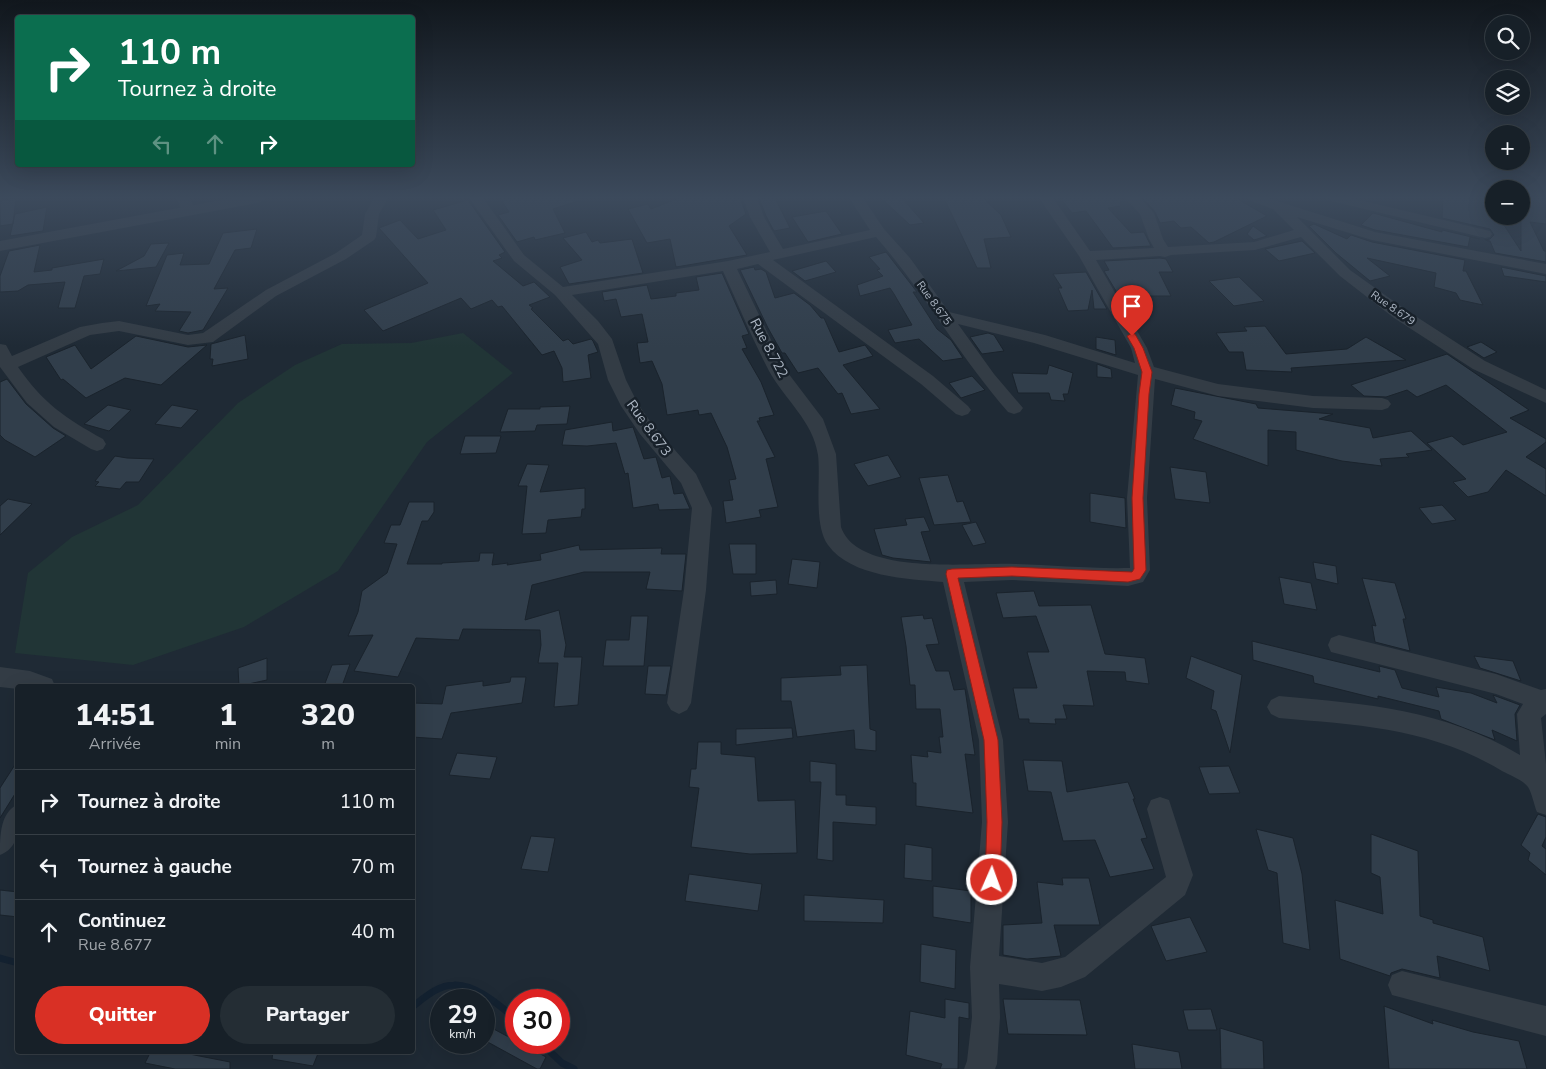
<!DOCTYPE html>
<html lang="fr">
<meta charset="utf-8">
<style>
:root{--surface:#172028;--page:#242d34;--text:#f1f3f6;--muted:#9ea3a8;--line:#363e45;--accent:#d93025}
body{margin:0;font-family:"Nunito Sans",sans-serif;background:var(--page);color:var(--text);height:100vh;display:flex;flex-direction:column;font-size:19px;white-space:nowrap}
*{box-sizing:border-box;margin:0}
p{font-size:16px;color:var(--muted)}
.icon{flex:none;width:28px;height:28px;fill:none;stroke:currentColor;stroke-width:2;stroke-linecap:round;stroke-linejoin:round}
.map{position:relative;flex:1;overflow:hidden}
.details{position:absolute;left:15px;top:684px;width:400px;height:370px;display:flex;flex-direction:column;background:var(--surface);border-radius:5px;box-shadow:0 5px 20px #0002,0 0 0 1px var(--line)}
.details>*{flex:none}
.banner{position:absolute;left:15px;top:15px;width:400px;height:152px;border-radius:5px;box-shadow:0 5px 20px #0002,0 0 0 1px var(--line);background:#0b6e4f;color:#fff;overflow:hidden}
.buttons{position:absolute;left:1485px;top:15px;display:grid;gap:10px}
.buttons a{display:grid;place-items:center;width:45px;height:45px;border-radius:50%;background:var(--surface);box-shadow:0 5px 20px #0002,0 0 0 1px var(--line);font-size:25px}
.speed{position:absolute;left:430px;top:989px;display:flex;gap:10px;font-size:25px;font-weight:700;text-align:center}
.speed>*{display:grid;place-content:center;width:65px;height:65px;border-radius:50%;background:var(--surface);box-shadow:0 5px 20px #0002,0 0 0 1px var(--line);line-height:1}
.speed small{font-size:12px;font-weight:400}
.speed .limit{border:8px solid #d22;background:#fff;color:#111}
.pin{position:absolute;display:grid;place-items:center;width:42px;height:42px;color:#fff;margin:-51px -21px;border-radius:50% 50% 50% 0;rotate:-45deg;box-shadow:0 0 5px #0007}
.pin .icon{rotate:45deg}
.me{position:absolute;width:55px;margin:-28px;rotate:2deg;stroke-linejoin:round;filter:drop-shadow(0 0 4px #0008)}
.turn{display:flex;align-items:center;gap:18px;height:105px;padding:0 20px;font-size:22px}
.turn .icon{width:65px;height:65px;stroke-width:2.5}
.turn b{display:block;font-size:35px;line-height:42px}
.lanes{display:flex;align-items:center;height:48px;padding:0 20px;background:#0003;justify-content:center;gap:25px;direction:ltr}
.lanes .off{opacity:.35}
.eta{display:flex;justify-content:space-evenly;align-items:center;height:85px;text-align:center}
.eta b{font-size:30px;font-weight:800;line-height:35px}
.cta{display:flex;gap:10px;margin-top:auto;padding:10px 20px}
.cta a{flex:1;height:58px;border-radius:30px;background:var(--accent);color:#fff;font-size:20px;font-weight:800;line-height:58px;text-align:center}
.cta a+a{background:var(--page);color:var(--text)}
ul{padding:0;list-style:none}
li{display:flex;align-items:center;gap:15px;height:65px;padding:0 20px;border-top:1px solid var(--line)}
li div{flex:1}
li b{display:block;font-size:19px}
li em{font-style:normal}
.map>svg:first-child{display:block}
.green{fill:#213536}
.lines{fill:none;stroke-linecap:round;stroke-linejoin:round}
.stream{stroke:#142231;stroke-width:7}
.building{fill:#313e4b;stroke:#1a232c}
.minor{fill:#333c45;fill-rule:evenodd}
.tertiary{fill:#333c45;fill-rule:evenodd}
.route{fill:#d93025;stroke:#8d1f18}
.labels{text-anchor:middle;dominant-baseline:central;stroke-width:5;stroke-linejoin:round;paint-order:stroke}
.far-street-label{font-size:11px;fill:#acb6c3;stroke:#18212a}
.street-label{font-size:14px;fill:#acb6c3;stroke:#18212a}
</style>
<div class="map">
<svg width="1546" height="1069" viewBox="0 0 1546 1069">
<rect width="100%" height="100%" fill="#1f2a35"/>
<path class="green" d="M 463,333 L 513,373 L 427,442 L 338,571 L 244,627 L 133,665 L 15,653 L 28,573 L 72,537 L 138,505 L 238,403 L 295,365 L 342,344 L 411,343 Z"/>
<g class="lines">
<path class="stream" d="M 0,958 L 18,963
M 412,1007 C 424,998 438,985 454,985 C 476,984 500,1006 516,1019
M 540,1042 L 562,1063 L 574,1069"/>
</g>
<path class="building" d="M 16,198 L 13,224 L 0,226 L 0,201 Z
M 500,198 L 580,198 L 581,200 L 553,209 L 565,233 L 535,240 L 534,237 L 517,242 L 498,215 L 509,212 Z
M 679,198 L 740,198 L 746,214 L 729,226 L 747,255 L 676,267 L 670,239 L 647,243 L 628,209 L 648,204 L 651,209 Z
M 759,198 L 775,198 L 790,228 L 774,231 L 766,216 Z
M 881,198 L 902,198 L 924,223 L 910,225 Z
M 944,198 L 983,198 L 1001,215 L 1011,237 L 984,239 L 991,268 L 977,268 Z
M 1060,198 L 1120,198 L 1121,206 L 1108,208 L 1131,233 L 1144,232 L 1151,246 L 1113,248 L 1086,211 L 1072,213 Z
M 1143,198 L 1236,198 L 1267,216 L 1214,242 L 1209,243 L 1191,227 L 1181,228 L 1174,221 L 1160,223 L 1155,212 Z
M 1443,198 L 1494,198 L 1494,216 L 1498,216 L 1521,251 L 1521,198 L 1546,198 L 1546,224 L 1530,222 L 1544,251 L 1546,251 L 1546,262 L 1495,253 L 1490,241 L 1485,240 L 1490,239 L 1494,235 L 1490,229 L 1442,218 Z
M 468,200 L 505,252 L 499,255 L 502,258 L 493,261 L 523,286 L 534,282 L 550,297 L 529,305 L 533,308 L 531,309 L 563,341 L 568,339 L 573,344 L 591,339 L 593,341 L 598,352 L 588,355 L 591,378 L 563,382 L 562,368 L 554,351 L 542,355 L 502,306 L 498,307 L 492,300 L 471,309 L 461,298 L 383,331 L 364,310 L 428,283 L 379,228 L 400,220 L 418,239 L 446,230 L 433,210 Z
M 47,207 L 43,231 L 10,236 L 15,214 Z
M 826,211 L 842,234 L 808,242 L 792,217 Z
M 1373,213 L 1442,232 L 1442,230 L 1480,239 L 1470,237 L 1468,247 L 1375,230 L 1361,225 Z
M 1314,224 L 1347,239 L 1351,235 L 1372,242 L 1465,260 L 1463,271 L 1466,271 L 1483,305 L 1460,300 L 1456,293 L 1434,287 L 1436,273 L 1367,258 L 1390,276 L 1370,281 L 1336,253 L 1309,226 Z
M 1253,226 L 1267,236 L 1254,240 L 1247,234 Z
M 257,229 L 251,248 L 235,250 L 214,289 L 228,288 L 203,330 L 188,333 L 179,331 L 191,312 L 155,311 L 160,304 L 146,306 L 167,255 L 184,253 L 180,265 L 209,264 L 223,233 Z
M 586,232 L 592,242 L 598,240 L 600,243 L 632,239 L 643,273 L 569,284 L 560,267 L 582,260 L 563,238 Z
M 1302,241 L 1315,253 L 1279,261 L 1265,249 Z
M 169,243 L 156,267 L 116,271 L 144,256 L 151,244 Z
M 40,245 L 34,272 L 52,270 L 52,268 L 104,259 L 100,274 L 84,276 L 75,308 L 58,308 L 65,282 L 28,285 L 18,291 L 0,292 L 0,276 L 9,251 Z
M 886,252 L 917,292 L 913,292 L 937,329 L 951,340 L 963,358 L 943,361 L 919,339 L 895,343 L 888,330 L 912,325 L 894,294 L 890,288 L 860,296 L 857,285 L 883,276 L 877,270 L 880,269 L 869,257 Z
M 1160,258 L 1166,259 L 1173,272 L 1159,272 L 1171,296 L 1119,296 L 1104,271 L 1109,270 L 1104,261 Z
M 826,261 L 836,272 L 805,281 L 792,271 Z
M 754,267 L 755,270 L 761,269 L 766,272 L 775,298 L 794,293 L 810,305 L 821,318 L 824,318 L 839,352 L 865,345 L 873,356 L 843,365 L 880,409 L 851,414 L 842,393 L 838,394 L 818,368 L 798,373 L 785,353 L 782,353 L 768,328 L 740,270 Z
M 1501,267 L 1546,276 L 1546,282 L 1504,276 Z
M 1086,272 L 1107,309 L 1094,309 L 1092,290 L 1088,310 L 1068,311 L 1058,288 L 1062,288 L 1053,274 Z
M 722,273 L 749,334 L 742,336 L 747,348 L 742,349 L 761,382 L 774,415 L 759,418 L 760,421 L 757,421 L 775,457 L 766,459 L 778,507 L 759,510 L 761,517 L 726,523 L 723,501 L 733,500 L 729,480 L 736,479 L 727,447 L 711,413 L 699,415 L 698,410 L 667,415 L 662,384 L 652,361 L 640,363 L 637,343 L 648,342 L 642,314 L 621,317 L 616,299 L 604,301 L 602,292 L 647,285 L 651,299 L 676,296 L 676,293 L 699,290 L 696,277 Z
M 1239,277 L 1264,301 L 1234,306 L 1209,281 Z
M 1265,326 L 1286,354 L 1347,349 L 1366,337 L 1406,360 L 1291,368 L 1292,372 L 1246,370 L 1243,352 L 1229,352 L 1216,333 L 1247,331 L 1244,327 Z
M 988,333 L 994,335 L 1004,351 L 982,354 L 970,337 Z
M 245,335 L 248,359 L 212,366 L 213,359 L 210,359 L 211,344 Z
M 136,336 L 188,347 L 207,345 L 161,385 L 125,378 L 86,398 L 63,379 L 61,380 L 46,357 L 75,345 L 91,369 Z
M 1096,337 L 1115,340 L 1116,355 L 1096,349 Z
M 1481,342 L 1497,352 L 1484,358 L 1467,347 Z
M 1447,354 L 1529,410 L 1510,418 L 1546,439 L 1546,442 L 1526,457 L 1546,469 L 1546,496 L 1506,470 L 1488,492 L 1468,497 L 1453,482 L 1466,479 L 1427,443 L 1452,436 L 1463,445 L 1507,432 L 1446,385 L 1417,397 L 1407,390 L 1386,397 L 1364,396 L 1351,385 Z
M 1097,364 L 1111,369 L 1112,378 L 1097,377 Z
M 1049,365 L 1073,373 L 1068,394 L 1063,394 L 1065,401 L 1051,400 L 1049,393 L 1018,393 L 1012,373 L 1047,374 Z
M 972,376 L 985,390 L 961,398 L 949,383 Z
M 7,379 L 26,404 L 53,428 L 66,436 L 35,457 L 5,440 L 0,435 L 0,382 Z
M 1175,388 L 1256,404 L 1258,408 L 1333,414 L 1319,419 L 1370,428 L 1373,438 L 1411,431 L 1432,450 L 1406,454 L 1409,457 L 1380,459 L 1382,466 L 1342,461 L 1296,450 L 1296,432 L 1268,430 L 1268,466 L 1193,439 L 1202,421 L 1194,419 L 1195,412 L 1171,405 Z
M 108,405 L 131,410 L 109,431 L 84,424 Z
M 172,405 L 198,410 L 181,428 L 155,424 Z
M 570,406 L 567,424 L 537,425 L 535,431 L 500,432 L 508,409 L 540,409 L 540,407 Z
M 612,422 L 613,431 L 633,427 L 644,459 L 656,457 L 662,478 L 670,476 L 674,494 L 683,493 L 690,509 L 659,510 L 658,504 L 633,508 L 628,473 L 625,474 L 616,443 L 587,446 L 562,445 L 565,430 Z
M 465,436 L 501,436 L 496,453 L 460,454 Z
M 888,455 L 901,477 L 868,486 L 854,464 Z
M 115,456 L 127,458 L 154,459 L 139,482 L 126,482 L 120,489 L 95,486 L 99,482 L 95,481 Z
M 527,464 L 549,465 L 540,492 L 585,488 L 585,509 L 582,509 L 581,517 L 548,520 L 546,533 L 522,534 L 527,486 L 518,486 Z
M 1170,467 L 1206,472 L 1210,503 L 1175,499 Z
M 948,475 L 957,502 L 963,501 L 971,522 L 934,525 L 919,478 Z
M 1090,493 L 1125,498 L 1126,528 L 1090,522 Z
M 8,499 L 32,504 L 0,535 L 0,506 Z
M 409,502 L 434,502 L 434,512 L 428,521 L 422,521 L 407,564 L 442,564 L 442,563 L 479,561 L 480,553 L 494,553 L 492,565 L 508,563 L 507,565 L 541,560 L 540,554 L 579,545 L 580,550 L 662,548 L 661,554 L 686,554 L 682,591 L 646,589 L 650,572 L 584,572 L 532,585 L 525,620 L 559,610 L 566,645 L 564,657 L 582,657 L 578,705 L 554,707 L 558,663 L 538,663 L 541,645 L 540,630 L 463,629 L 459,640 L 416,638 L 398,677 L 354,671 L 373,635 L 348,636 L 358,612 L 362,591 L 387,573 L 397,544 L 384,543 L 391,525 L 400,525 Z
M 1442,505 L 1456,520 L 1432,524 L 1419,508 Z
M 924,517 L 930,531 L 921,532 L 931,562 L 893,558 L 882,555 L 874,529 L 907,525 L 905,519 Z
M 976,522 L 986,543 L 973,546 L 962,525 Z
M 729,544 L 756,544 L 756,574 L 733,574 Z
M 792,559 L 820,562 L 817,588 L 788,584 Z
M 1313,562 L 1336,566 L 1338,584 L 1316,579 Z
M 1279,577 L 1311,583 L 1317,610 L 1284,604 Z
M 1362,578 L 1395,583 L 1406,619 L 1403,619 L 1410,651 L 1375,642 L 1372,625 L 1376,626 Z
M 776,580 L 777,594 L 751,596 L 750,582 Z
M 1034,591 L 1039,606 L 1091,605 L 1105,654 L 1145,658 L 1149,684 L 1126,681 L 1125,672 L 1087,671 L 1094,706 L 1063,705 L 1067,719 L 1055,719 L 1056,724 L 1029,723 L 1029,719 L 1019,719 L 1013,688 L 1037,688 L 1027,652 L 1049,652 L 1036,616 L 1003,618 L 996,593 Z
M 923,615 L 924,619 L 932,618 L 939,644 L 926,645 L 936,671 L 949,671 L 954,690 L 965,689 L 975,755 L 965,754 L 973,813 L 916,806 L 916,783 L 913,783 L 911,755 L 928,757 L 927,751 L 941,753 L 939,737 L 943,737 L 940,709 L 916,709 L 915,685 L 910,685 L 906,646 L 901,617 Z
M 631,616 L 648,616 L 644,666 L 603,666 L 606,640 L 629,640 Z
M 1252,641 L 1380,672 L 1379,666 L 1395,670 L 1402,688 L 1439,697 L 1436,687 L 1471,693 L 1497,703 L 1493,695 L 1520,705 L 1515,714 L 1517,741 L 1492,730 L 1495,740 L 1441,719 L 1439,711 L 1378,696 L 1378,699 L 1314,683 L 1313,676 L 1253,660 Z
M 1191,656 L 1242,675 L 1230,753 L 1216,711 L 1211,709 L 1214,691 L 1186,678 Z
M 1474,656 L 1513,661 L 1521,681 L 1480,668 Z
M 267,658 L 267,680 L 239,686 L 238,668 Z
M 350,664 L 342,686 L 324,686 L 332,665 Z
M 867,665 L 870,729 L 876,731 L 876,751 L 855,749 L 854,730 L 797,737 L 791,701 L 781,701 L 781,678 L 841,675 L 840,666 Z
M 648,666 L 671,666 L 666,695 L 645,694 Z
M 511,677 L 526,677 L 522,703 L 451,713 L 442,739 L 412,737 L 412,703 L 442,704 L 446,686 L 483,681 L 483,686 L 510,682 Z
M 792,728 L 793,738 L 736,745 L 736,729 Z
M 698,742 L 721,742 L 721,754 L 755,757 L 758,801 L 795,800 L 797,853 L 750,854 L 691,847 L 699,788 L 689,787 L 691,769 L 696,769 Z
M 457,753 L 497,757 L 490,779 L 449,775 Z
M 18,760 L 18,789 L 0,818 L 0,788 Z
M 1023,760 L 1062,761 L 1067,792 L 1128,782 L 1135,799 L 1133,799 L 1147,838 L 1141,839 L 1154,869 L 1110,877 L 1095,840 L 1063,841 L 1051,792 L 1028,791 Z
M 810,761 L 836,764 L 836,795 L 846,795 L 846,805 L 876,807 L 876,825 L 833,822 L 833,861 L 817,859 L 821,782 L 810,782 Z
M 1229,766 L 1240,793 L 1209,794 L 1199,767 Z
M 1538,814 L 1546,817 L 1546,837 L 1542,846 L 1546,849 L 1546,875 L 1528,860 L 1530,853 L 1521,845 Z
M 1256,829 L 1293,838 L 1302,874 L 1310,950 L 1283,943 L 1277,873 L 1268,870 Z
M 1371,834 L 1418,851 L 1420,916 L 1433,920 L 1433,923 L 1483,937 L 1490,971 L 1437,956 L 1440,978 L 1402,969 L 1391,973 L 1390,976 L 1340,959 L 1335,900 L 1383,914 L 1380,877 L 1371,873 Z
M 531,836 L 555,838 L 548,872 L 521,869 Z
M 905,844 L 932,848 L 932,881 L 904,878 Z
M 689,874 L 762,884 L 758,911 L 685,901 Z
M 1062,878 L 1089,878 L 1100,925 L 1054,925 L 1061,956 L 1027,959 L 1003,955 L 1003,925 L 1042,923 L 1037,882 L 1063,885 Z
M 933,886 L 971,891 L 971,923 L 933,917 Z
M 0,890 L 18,892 L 18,917 L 0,915 Z
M 804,895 L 884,900 L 883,923 L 804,921 Z
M 1190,917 L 1207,952 L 1166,961 L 1151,926 Z
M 921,944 L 956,950 L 955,989 L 920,982 Z
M 945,999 L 969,1003 L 969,1019 L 959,1017 L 958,1069 L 940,1069 L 942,1064 L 906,1055 L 910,1011 L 945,1018 Z
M 1003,999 L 1080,1000 L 1087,1035 L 1008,1034 Z
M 1384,1006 L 1433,1024 L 1432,1020 L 1473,1032 L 1519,1041 L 1527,1069 L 1389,1069 Z
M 1211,1009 L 1217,1030 L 1188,1030 L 1183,1010 Z
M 490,1027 L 546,1057 L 540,1069 L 537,1069 L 484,1040 Z
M 1220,1028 L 1263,1041 L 1264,1069 L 1221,1069 Z
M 1132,1044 L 1179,1052 L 1182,1069 L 1135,1069 Z
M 151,1051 L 174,1051 L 230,1062 L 230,1069 L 175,1069 L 145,1063 Z
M 273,1051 L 319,1051 L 313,1066 L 272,1059 Z"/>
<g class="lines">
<path class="minor" d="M 176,198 L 190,198 L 195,210 L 193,213 L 183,213 Z
M 374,198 L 388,198 L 379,214 L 376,237 L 374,240 L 346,259 L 276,296 L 213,342 L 188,345 L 119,331 L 90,335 L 18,367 C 43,403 65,418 103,439 L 106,444 L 103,449 L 97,451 L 91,449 L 54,427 L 27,403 L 0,367 L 0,344 L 6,345 L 12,356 L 80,327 L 102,323 L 119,321 L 188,335 L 203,333 L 266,290 L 336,253 L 362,235 L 365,214 Z
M 469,198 L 483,198 L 524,255 L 563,287 L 728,261 L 770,252 L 750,217 L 743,198 L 757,198 L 764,217 L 783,249 L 870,230 L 849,198 L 863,198 L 884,229 L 910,258 L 949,312 L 1045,335 L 1135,363 L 1131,348 L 1079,256 L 1039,198 L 1053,198 L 1090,251 L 1154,248 L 1149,239 L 1140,214 L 1125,198 L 1140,198 L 1154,213 L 1163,239 L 1168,247 L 1254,242 L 1294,230 L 1273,209 L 1251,201 L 1249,198 L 1268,198 L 1375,232 L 1546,264 L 1546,274 L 1372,240 L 1297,217 L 1350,270 L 1406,310 L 1485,361 L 1546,390 L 1546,403 L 1473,369 L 1394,318 L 1340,276 L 1301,237 L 1255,250 L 1171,255 L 1165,257 L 1160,256 L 1096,260 L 1147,348 L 1154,367 L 1218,384 L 1313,396 L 1382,398 L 1388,400 L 1391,404 L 1388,408 L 1382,410 L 1313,408 L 1218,396 L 1155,379 L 1147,498 L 1150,570 L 1143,582 L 1128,586 L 1012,580 L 964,582 L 1003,740 L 1008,822 L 999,956 L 1042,963 L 1065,957 L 1166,877 L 1147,809 L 1151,800 L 1160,797 L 1169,800 L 1193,875 L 1185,895 L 1085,977 L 1061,987 L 1042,991 L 999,984 L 1000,1017 L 997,1064 L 995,1069 L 964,1069 L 967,1061 L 972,1017 L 970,967 L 982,822 L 979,740 L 943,582 C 908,579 851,577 828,545 C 813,524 821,480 818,455 C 813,421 785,400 769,371 C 752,339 738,304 723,271 L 572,295 L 598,321 L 612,339 L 626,380 L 638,404 L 652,424 L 696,474 L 712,508 L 706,590 L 691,703 L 687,710 L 679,714 L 671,710 L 667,703 L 684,590 L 692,508 L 681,483 L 640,434 L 621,406 L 608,380 L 598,344 L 555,295 L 514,261 ZM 876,237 C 925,293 959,356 1008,412 L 1014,414 L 1020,412 L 1023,408 L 994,374 L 958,324 L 1034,343 L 1138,375 L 1127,498 L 1130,568 C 1092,569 1053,565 1015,564 C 974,562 858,577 841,527 L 836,454 L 823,419 L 785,369 L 737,269 L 758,264 L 921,384 L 956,414 L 962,416 L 968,414 L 971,410 L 968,406 L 933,376 L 773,260 Z
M 1329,198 L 1351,198 L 1490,231 L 1492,234 L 1490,237 L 1485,238 L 1331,201 Z
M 1339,635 L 1496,674 L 1541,690 L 1546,689 L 1546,714 L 1541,718 L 1546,764 L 1546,815 L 1537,812 C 1534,805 1532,793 1528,787 C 1523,780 1509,775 1502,771 C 1431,728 1359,725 1279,718 L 1271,714 L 1267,707 L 1271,700 L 1279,696 C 1368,704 1442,709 1520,755 L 1517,714 L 1523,704 L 1496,694 L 1331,652 L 1328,645 L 1331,638 Z
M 0,667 L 30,671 L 52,679 L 55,686 L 18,686 L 18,689 L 0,687 Z
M 18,804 C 18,824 22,846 0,855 C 0,835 0,813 18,804 Z
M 1402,971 L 1546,1006 L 1546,1036 L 1392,995 L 1388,985 L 1392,975 Z"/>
<path class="tertiary" d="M 232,198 L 265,198 L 263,201 L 257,203 L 0,251 L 0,241 Z"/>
</g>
<linearGradient id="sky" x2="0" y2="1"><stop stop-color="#11171d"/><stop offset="0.57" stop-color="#3c4a5c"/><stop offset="1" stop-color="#3c4a5c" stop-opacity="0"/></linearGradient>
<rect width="1546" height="347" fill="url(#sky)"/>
<path class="route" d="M 1132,333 L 1135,334 L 1143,348 L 1152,372 L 1149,394 L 1143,498 L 1146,570 L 1140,579 L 1128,582 L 1012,576 L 958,578 L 998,740 L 1002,822 L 1000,880 L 998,885 L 992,887 L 987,885 L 985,880 L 987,822 L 984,740 L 946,574 L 947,570 L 952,569 L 1012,567 L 1132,572 L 1134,569 L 1132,498 L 1139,394 L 1142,372 L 1134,348 L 1127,336 Z"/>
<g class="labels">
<g class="far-street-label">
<text transform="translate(934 303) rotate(54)">Rue 8.675</text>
<text transform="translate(1393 308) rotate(35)">Rue 8.679</text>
</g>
<g class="street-label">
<text transform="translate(769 348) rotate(62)">Rue 8.722</text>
<text transform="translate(649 428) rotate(54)">Rue 8.673</text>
</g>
</g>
</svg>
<div class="buttons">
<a><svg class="icon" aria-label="search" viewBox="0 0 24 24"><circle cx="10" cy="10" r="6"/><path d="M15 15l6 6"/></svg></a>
<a><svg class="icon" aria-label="layers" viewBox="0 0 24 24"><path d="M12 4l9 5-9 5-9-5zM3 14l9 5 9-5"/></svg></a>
<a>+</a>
<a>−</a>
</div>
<div class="speed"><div>29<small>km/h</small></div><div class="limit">30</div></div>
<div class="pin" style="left:1132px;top:336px;background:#d93025"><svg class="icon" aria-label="arrive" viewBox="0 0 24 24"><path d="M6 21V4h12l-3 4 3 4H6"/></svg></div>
<svg class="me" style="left:992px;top:880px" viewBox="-20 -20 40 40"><circle r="17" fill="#d93025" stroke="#fff" stroke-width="3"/><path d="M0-11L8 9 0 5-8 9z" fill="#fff"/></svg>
<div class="banner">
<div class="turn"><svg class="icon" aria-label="right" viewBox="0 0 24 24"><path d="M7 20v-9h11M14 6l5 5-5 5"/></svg><div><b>110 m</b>Tournez à droite</div></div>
<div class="lanes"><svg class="icon off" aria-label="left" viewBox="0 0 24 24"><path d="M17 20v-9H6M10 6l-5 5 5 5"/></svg><svg class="icon off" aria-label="ahead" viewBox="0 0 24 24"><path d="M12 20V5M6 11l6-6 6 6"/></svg><svg class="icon" aria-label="right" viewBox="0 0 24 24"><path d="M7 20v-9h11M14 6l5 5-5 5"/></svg></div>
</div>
<section class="details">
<div class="eta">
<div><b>14:51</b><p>Arrivée</p></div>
<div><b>1</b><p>min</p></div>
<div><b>320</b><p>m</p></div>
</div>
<ul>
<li><svg class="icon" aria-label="right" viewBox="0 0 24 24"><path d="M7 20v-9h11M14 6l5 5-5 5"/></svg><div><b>Tournez à droite</b></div><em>110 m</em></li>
<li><svg class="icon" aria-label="left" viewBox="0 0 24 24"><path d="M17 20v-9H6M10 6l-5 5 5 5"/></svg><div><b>Tournez à gauche</b></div><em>70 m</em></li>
<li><svg class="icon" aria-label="ahead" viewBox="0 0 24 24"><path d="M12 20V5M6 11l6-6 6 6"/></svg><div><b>Continuez</b><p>Rue 8.677</p></div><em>40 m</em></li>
</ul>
<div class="cta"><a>Quitter</a><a>Partager</a></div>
</section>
</div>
